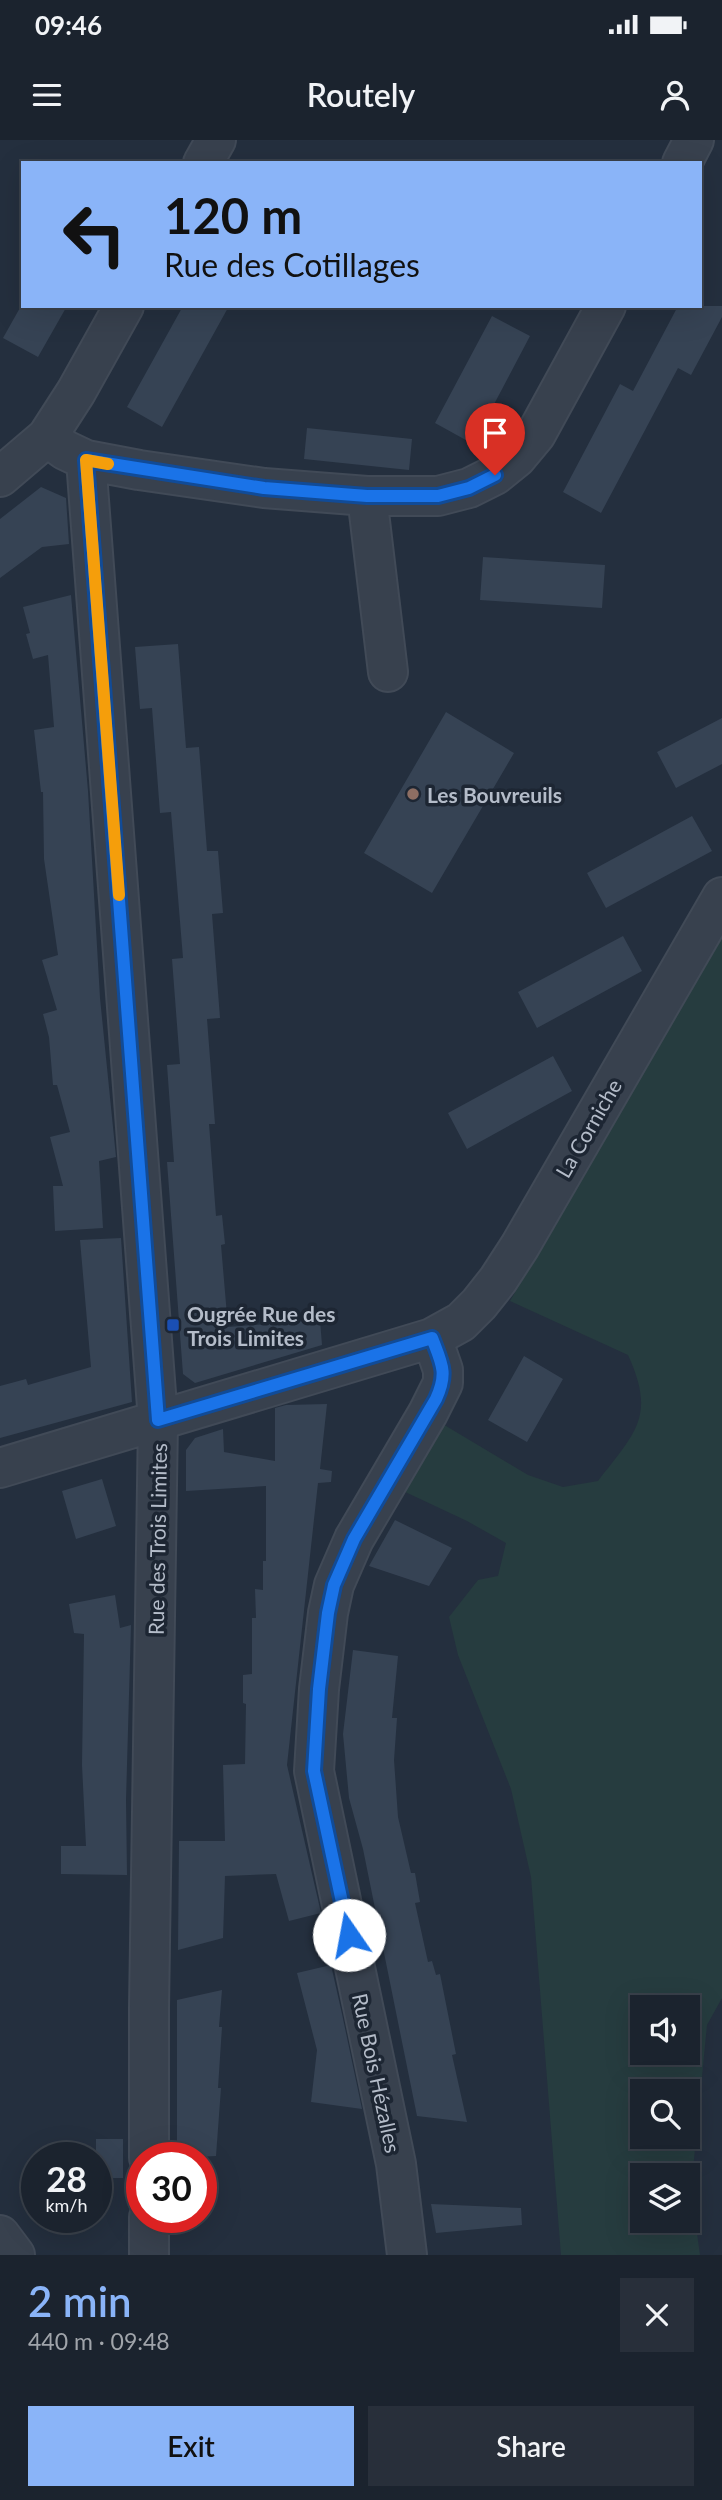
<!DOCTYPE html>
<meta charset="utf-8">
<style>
:root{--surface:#1b232e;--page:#282f3a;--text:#f1f3f6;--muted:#a0a4aa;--line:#39404a;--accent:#8ab4f8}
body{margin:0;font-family:Lato,sans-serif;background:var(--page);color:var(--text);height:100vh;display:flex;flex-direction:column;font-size:26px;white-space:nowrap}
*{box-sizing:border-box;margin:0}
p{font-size:23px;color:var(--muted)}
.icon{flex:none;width:38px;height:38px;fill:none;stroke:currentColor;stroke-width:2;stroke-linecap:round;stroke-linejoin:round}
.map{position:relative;height:2115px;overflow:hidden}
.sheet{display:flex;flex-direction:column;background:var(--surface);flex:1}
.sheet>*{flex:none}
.banner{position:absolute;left:21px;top:21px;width:681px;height:147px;border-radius:0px;box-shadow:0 7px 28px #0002,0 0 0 2px var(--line);background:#8ab4f8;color:#111;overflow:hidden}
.buttons{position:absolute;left:630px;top:1855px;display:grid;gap:14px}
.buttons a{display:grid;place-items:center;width:70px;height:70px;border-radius:0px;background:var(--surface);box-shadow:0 7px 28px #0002,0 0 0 2px var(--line);font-size:35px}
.speed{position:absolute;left:21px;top:2002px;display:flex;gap:14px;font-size:35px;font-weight:700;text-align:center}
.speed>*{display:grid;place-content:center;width:91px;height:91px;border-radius:50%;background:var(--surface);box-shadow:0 7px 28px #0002,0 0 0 2px var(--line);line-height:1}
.speed small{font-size:18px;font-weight:400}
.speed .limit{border:10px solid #d22;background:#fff;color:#111}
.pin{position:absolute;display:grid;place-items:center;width:60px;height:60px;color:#fff;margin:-72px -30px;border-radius:50% 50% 50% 0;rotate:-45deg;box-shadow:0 0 7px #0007}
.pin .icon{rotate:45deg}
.me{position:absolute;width:77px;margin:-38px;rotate:348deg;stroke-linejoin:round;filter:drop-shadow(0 0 5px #0008)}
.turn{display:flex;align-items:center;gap:24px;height:147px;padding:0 28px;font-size:32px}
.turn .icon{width:91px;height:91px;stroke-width:2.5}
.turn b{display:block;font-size:49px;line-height:60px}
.round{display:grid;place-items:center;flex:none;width:74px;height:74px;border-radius:0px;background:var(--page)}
.summary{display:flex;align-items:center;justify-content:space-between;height:119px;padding:0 28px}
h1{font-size:42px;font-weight:600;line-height:52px;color:var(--accent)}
.action{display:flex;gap:14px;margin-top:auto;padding:14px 28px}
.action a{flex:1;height:80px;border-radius:0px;background:var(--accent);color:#111;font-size:28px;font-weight:600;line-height:80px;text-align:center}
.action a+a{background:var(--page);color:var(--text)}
.status{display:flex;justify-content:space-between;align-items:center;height:49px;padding:0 35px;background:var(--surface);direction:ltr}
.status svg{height:19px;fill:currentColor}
header{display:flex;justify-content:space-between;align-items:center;height:91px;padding:0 28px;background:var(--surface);font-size:32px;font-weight:600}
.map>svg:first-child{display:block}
.green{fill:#263c3f;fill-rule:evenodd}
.building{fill:#364354}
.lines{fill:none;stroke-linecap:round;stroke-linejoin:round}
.minor-casing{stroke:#414a57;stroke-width:42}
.minor{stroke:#38414e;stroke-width:38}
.route-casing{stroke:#114b97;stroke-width:18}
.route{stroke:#1a73e8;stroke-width:12}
.slow{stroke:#f59e0b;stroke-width:12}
.education-dot{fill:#8d6e63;stroke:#1d2633;stroke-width:2.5}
.transit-dot{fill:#1a4fb4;stroke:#1d2633;stroke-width:2.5}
.labels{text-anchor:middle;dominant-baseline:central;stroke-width:7;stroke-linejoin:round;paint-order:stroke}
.poi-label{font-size:21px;font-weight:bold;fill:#b4bcc9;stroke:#1d2633;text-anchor:start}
.street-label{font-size:21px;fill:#b4bcc9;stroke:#1d2633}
</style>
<div class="status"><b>09:46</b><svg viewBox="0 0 49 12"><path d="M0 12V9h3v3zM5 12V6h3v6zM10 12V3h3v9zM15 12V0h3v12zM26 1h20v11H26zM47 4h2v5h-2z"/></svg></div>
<header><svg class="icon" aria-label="menu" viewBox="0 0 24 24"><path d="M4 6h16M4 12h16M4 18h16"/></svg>Routely<svg class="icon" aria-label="person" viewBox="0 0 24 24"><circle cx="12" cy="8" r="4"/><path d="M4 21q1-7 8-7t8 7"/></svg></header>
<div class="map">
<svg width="722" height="2115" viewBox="0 0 722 2115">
<rect width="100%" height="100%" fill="#242f3e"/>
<path class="green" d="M 722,797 L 722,1858 L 707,1885 L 691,2050 L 700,2115 L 561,2115 L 531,1737 L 511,1649 L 458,1515 L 449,1477 L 478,1440 L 498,1436 L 506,1403 L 467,1381 L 401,1350 L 441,1283 L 528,1335 L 563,1347 L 598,1341 C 636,1292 656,1276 628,1215 L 510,1161 ZM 642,1867 L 688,1867 L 688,1913 L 642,1913 ZM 642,1951 L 688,1951 L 688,1997 L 642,1997 ZM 642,2035 L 688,2035 L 688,2081 L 642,2081 Z"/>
<path class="building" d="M 21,166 L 67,166 L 38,217 L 3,198 Z
M 183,166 L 229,166 L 162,287 L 127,267 Z
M 678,166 L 722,166 L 722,177 L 691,235 L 678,228 L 601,373 L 563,352 L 620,244 L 633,251 Z
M 492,176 L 530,196 L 473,304 L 435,283 Z
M 307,288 L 412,299 L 409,330 L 304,319 Z
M 41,347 L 66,358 L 69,404 L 42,407 L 0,438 L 0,379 Z
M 483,417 L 605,425 L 602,468 L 480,460 Z
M 71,455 L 88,651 L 100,858 L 116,1017 L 99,1021 L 103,1088 L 55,1091 L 53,1046 L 63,1046 L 50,997 L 70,992 L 57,945 L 53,945 L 49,897 L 43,874 L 57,870 L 42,820 L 58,815 L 44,719 L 43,652 L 41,652 L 34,590 L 54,587 L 48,515 L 33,519 L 26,494 L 30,493 L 23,467 Z
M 178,504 L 186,608 L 199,607 L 207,711 L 218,711 L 223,773 L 212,774 L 220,878 L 207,879 L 215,984 L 209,984 L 216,1076 L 222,1075 L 225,1104 L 221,1105 L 228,1187 L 320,1180 L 322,1205 L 195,1243 L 183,1234 L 167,1022 L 174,1022 L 167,925 L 180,924 L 172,819 L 183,818 L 171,672 L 160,673 L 152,568 L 140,569 L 135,507 Z
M 446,572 L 514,613 L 432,753 L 364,713 Z
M 722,578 L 722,624 L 676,648 L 657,612 Z
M 692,676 L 712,711 L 606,768 L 587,733 Z
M 623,796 L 642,831 L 537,888 L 518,852 Z
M 553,916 L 572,951 L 467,1009 L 448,973 Z
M 121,1098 L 132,1262 L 0,1298 L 0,1246 L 26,1239 L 28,1245 L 91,1227 L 80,1100 Z
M 524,1216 L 563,1239 L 527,1302 L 488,1280 Z
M 327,1264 L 320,1329 L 332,1331 L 331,1342 L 318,1343 L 287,1625 L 321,1773 L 289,1781 L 276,1734 L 225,1736 L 223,1798 L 178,1810 L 179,1701 L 225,1701 L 223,1625 L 245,1624 L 246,1564 L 243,1563 L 243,1535 L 252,1534 L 252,1478 L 256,1478 L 255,1449 L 263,1450 L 263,1421 L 266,1421 L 266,1346 L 186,1351 L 186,1310 L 195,1298 L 223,1289 L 224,1312 L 275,1321 L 275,1268 L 286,1265 Z
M 102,1339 L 116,1386 L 76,1399 L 62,1351 Z
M 395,1380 L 452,1408 L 429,1446 L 369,1426 Z
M 115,1455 L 120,1488 L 131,1485 L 126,1660 L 127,1735 L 61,1734 L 61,1706 L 86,1706 L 82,1625 L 84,1494 L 74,1493 L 69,1464 Z
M 353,1510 L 398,1516 L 392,1578 L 397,1578 L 394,1620 L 398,1677 L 411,1733 L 415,1733 L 420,1762 L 415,1763 L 428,1822 L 432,1821 L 436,1835 L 440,1834 L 456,1914 L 452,1915 L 467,1982 L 417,1976 L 363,1709 L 349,1658 L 343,1594 Z
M 331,1825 L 342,1874 L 362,1969 L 311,1962 L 317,1910 L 297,1833 Z
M 222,1850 L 219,1887 L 222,1887 L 218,1948 L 221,1948 L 216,2016 L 177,2018 L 177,1860 Z
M 96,1999 L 123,1999 L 123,2038 L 96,2038 Z
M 431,2064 L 521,2068 L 522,2085 L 436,2093 Z"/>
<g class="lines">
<g class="minor-casing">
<path id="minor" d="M 203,23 L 216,0
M 682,23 L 694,0
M 47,297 L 65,310 L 86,320 L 139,330 L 264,348 L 367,356 L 438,356 L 469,348 L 495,335 L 516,318 L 536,294 L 606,166
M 86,320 L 158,1280 L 149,1868 L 149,2018
M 0,337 L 47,297 L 76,252 L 124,166
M 367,356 L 388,532
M 0,1328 L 432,1198 L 461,1182 L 479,1164 L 498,1140 L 520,1106 L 722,757
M 149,2077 L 149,2115
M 0,2095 L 15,2115
M 407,2115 L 396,2024 L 314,1631 L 319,1549 L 328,1473 L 334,1445 L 354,1399 L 428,1273 L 443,1243 L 443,1230 L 432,1198"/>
</g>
<use href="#minor" class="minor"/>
</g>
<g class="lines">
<g class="route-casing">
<path id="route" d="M 349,1795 L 314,1631 L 319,1549 L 328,1473 L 334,1445 L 354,1399 L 436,1259 C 448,1233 442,1224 432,1198 L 158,1280 L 86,320 L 264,348 L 367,356 L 438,356 L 469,348 L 495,335"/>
</g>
<use href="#route" class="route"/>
<path class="slow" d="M 108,324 L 86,320 L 119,755"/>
</g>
<circle class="education-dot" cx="413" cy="654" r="7"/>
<rect class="transit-dot" x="166" y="1178" width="14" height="14" rx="3.5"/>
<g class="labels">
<g class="poi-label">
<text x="427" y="654">Les Bouvreuils</text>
<text x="187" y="1173">Ougrée Rue des<tspan x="187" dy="24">Trois Limites</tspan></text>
</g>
<g class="street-label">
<text transform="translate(588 988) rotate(-60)">La Corniche</text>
<text transform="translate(157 1399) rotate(-89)">Rue des Trois Limites</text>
<text transform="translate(377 1933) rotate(78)">Rue Bois Hézalles</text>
</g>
</g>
</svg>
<div class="buttons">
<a><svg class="icon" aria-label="sound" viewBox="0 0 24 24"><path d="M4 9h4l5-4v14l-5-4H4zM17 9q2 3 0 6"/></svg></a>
<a><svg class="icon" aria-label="search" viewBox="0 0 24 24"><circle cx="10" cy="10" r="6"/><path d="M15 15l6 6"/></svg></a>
<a><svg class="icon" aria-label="layers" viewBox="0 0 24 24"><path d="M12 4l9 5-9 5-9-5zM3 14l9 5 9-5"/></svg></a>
</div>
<div class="speed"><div>28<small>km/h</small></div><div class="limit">30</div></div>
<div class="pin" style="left:495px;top:335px;background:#d93025"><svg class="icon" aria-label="arrive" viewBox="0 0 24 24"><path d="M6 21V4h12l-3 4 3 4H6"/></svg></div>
<svg class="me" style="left:349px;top:1795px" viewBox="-20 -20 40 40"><circle r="19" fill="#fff"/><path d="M0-13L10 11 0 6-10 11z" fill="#1a73e8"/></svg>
<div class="banner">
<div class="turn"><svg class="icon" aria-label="left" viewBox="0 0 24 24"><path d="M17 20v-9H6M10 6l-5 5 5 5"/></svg><div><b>120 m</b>Rue des Cotillages</div></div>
</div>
</div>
<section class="sheet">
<div class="summary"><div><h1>2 min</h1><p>440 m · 09:48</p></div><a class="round"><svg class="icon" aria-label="close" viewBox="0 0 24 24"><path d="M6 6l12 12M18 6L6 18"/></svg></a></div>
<div class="action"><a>Exit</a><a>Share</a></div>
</section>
